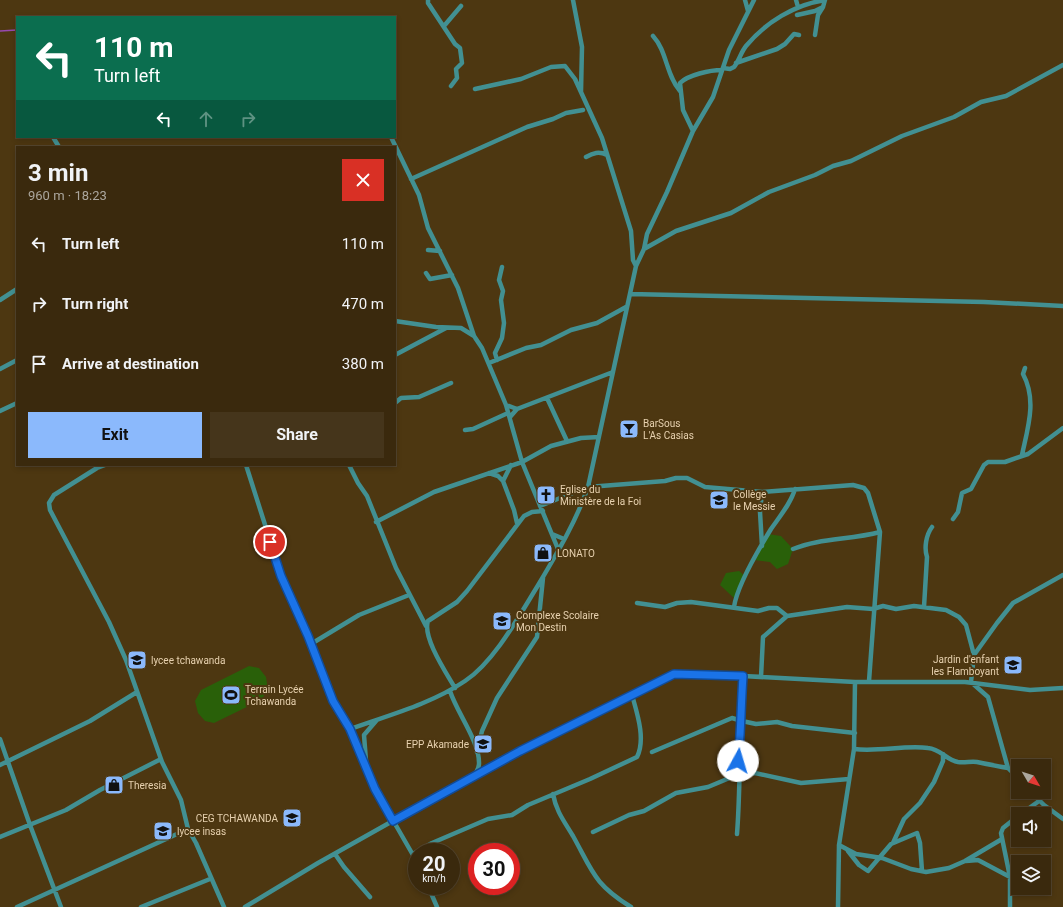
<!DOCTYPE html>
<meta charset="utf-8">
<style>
:root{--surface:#3a290d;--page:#45351b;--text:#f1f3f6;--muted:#aba69d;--line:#54452e;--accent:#8bb9fc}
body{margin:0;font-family:Roboto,sans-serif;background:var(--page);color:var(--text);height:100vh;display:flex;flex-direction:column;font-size:15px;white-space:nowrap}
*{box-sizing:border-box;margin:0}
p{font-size:13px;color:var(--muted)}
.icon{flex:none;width:22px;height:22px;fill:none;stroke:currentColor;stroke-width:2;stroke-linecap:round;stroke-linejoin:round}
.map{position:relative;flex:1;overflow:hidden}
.side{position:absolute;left:16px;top:146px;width:380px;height:320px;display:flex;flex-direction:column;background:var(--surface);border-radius:0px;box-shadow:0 2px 6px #0003,0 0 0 1px var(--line)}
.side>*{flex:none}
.top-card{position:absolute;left:16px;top:16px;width:380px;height:122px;border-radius:0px;box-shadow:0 2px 6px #0003,0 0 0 1px var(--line);background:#0b6e4f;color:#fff;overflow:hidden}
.needle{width:26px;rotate:129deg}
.tools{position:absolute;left:1011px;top:759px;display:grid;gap:8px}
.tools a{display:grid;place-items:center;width:40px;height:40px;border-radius:0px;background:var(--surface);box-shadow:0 2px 6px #0003,0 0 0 1px var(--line);font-size:20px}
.speed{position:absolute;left:408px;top:843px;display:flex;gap:8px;font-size:20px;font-weight:700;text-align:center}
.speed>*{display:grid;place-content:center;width:52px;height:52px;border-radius:50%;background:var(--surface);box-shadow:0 2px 6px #0003,0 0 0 1px var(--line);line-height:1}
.speed small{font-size:10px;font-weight:400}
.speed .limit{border:6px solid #d22;background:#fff;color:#111}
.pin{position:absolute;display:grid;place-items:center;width:34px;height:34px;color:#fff;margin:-17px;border:2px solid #fff;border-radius:50%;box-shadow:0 1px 4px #0007}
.me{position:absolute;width:44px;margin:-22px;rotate:6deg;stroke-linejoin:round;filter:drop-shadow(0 0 3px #0008)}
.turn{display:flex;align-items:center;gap:14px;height:84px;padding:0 12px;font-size:18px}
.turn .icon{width:52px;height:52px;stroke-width:2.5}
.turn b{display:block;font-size:28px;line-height:34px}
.lanes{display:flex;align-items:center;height:38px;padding:0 12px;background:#0003;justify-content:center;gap:20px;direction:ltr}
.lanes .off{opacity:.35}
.round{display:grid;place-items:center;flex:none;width:42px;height:42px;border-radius:0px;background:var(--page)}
.headline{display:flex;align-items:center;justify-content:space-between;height:68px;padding:0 12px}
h1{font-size:24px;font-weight:700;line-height:30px}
.action{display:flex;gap:8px;margin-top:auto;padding:8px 12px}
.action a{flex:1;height:46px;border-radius:0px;background:var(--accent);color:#111;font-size:16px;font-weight:700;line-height:46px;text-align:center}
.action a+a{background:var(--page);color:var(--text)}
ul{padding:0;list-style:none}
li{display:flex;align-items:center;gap:12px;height:60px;padding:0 12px}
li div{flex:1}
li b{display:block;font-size:15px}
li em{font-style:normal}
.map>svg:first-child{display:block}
.green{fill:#296009}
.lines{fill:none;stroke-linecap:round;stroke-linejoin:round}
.stream{stroke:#9749af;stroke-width:1.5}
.minor{stroke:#429092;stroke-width:4.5}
.route-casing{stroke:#114b97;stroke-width:10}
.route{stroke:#1a73e8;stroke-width:7}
.labels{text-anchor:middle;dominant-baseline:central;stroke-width:4;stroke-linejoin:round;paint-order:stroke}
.poi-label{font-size:10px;fill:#e7d1af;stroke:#4d3711;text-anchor:start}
</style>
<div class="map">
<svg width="1063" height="907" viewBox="0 0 1063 907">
<rect width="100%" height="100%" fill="#4d3711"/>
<path class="green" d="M 768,534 L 781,536 L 793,549 L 788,564 L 777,569 L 770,562 L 754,560 Z
M 739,571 L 746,577 L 735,599 L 720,585 L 726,573 Z
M 249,666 L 259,668 L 266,677 L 268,690 L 261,700 L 214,723 L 205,721 L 198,713 L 195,701 L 201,690 Z"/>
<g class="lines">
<path class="stream" d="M 0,31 L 17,30"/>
<path class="minor" d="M 428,0 L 428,3 L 455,44 L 460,48 L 462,63 L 456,69 L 457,78 L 451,86
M 573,0 L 582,47 L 581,92
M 745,0 L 748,11
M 796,0 L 798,7
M 797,15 L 815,11 L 823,7 L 825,0
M 444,26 L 461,6
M 815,35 L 818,15 L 823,7
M 653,36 C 667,51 666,75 680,91
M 736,63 L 777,49 L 785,44 L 794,34 L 799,35
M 723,68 L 730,69 L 734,67 C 739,61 741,52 746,46 C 766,22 794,5 825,0
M 475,89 L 521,79 L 551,67 L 565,66 L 575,79 L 602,138 L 631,231 L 633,260 L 636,266
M 693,131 L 683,110 L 680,83 C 688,75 710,70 722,70
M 53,137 L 59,147
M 391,137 L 419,195 L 428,228 L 458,288 L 474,336
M 586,157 C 593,153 599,151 607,155
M 411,179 L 527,127 L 553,119 L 566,113 L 583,110
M 644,249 L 676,231 L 731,213 L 769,192 L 815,175 L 833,166 L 851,161 L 902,136 L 954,117 L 981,102 L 1006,96 L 1063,65
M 428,250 L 440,251
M 426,273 L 430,279 L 452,275
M 630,294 L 984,302 L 1063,306
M 0,300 L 17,289
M 395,321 L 436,327 L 461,328 L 474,336 L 482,348 L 506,405 L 522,462 L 558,549
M 395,355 L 446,328
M 497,360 L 495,353 L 502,338 L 504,323 L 501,300 L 503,291 L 499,280 L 502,267
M 489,363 L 526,348 L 541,345 L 571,330 L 597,323 L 626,307
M 0,369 L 17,360
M 547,398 L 567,441
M 395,403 L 401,398 L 419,397 L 451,383
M 506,405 L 517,409 L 613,372
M 0,411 L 17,403
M 510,417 L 517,409
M 465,430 L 473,429 L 508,413
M 1022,455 C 1028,427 1037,400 1023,374 L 1025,368
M 96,465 L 97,468 L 54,495 L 49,503 L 50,510 L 109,622 L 126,660 L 162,762 L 181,800 L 188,829 L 196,843 L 224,907
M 246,465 L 281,575 L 308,636 L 333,701 L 350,729
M 349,465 L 358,483 L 367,496 L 396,568 L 426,626
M 511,465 L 503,481 L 514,510 L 517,523
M 97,468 L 105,465
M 489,473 L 498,476 L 503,481
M 540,506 L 588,487 L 665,481 L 676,478 L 687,478 L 705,487 L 762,492 L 853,485 L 864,488 L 868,493 L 880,532 L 869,681
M 953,519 L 958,512 L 962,493 L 971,489 L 984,465 L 988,462 L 1005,462 L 1028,454 L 1063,428
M 376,522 L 434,492 L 522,462 L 551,446 L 581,438 L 599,437
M 552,534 L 564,539
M 762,546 L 760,512 L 762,492
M 793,549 C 820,538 850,540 880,532
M 637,603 L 665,607 L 677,603 L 691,602 L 758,611 L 769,608 L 777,608 L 787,616 L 847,607 L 873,609 L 883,606 L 896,609 L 914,606 L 946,610 L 959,617 L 966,625 L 974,655
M 734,607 C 737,586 760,547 771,529 C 780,516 791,503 795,489
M 924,607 L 927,557 C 924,548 926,535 932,527
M 311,644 L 359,615 L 409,595
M 743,676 L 741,699 L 742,721 L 756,724 L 777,722 L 792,726 L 855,733
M 761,677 L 763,637 L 787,616
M 455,688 C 447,674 422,637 428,621 L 457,602 L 467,591 L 524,516 L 532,512 L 543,511
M 450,691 C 457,713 480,742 479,764 C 479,768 476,772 475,775
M 0,739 L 30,825 L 61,907
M 854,749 C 879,752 904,745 928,748 C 941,749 946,760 958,762 C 965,763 971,761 977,762 C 987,764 997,766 1008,768
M 477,752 L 482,731 L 497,698 L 537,637 L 543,578
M 652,752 L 732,718 L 742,721 C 739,759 740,796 737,834
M 366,761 L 364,735 L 376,721
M 0,765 L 90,721 L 137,692
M 1018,778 L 1008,768 L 988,697 L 971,682 L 974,655 L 997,623 L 1013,603 L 1063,575
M 1031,792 L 1044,805 L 1063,819
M 553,794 C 556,811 564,821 573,836 C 593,872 594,884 631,907
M 1021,814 L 1039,801
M 593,832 L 629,815 L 644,811 L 676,793 L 708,787 L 739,774 L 755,773 L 801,783 L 849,779
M 0,837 L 66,810 L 100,790 L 161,759
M 893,843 L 904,819 L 920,803 L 934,782 L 943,761 L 943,754
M 839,845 L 856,854 L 882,858 L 911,869 L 926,872 L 949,868 L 965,861 L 1002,839
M 848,851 L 859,865 L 868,871 L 891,844 L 917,833 L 920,843 L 922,871
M 335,854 L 344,867 L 370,897
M 413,854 L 432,843 L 488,819 L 512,815 L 528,805 L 590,779 L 637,757 C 646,739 637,713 632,695
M 966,861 L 978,860 L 1010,877
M 417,862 L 375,789 L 350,729 C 389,715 431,704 465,681 C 494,662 519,616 537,587 C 556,555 576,522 588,487 L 636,266 L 644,249 L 647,234 L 667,192 L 693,131 L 713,97 L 729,50 L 754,0
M 428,886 L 437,907
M 17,907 L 188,829
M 141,907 L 210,879
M 245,907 L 318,863 L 487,768 L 675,674 L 698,673 L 708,676 L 743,676 L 855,682 L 965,682 L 1030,690 L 1063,688
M 838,907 L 839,845 L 854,749 L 855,682
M 1010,907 L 1010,877 L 1001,833 L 1003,828 L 1018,816"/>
</g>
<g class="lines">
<g class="route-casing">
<path id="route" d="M 270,542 L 281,576 L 308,636 L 333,701 L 350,729 L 375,789 L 393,821 L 520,751 L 674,674 L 743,676 C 741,704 741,732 738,761"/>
</g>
<use href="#route" class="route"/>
</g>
<defs>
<g id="bar-square" transform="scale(1)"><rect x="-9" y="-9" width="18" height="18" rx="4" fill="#8bb9fc" stroke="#4d3711"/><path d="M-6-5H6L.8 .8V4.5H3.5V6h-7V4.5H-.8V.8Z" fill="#111"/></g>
<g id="church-square" transform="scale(1)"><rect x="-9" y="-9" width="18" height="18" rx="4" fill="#8bb9fc" stroke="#4d3711"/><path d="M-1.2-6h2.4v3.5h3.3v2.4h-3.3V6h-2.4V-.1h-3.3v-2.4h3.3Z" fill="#111"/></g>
<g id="school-square" transform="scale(1)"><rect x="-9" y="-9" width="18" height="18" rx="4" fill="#8bb9fc" stroke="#4d3711"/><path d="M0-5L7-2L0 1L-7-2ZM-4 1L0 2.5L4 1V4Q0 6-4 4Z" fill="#111"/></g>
<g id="shop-square" transform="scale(1)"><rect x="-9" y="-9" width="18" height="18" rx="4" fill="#8bb9fc" stroke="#4d3711"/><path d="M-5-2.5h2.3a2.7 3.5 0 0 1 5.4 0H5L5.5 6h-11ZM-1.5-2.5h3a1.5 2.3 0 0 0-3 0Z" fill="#111"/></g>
<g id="stadium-square" transform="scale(1)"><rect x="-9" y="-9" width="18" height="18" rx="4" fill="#8bb9fc" stroke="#4d3711"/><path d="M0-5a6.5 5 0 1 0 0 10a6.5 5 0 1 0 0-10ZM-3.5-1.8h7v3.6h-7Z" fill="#111"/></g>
</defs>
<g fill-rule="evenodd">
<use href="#bar-square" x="629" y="429"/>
<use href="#church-square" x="546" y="495"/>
<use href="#school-square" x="719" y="500"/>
<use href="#shop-square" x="543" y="553"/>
<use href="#school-square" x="502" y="621"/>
<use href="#school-square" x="137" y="660"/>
<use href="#school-square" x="1013" y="665"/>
<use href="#stadium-square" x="231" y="695"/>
<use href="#school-square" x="483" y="744"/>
<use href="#shop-square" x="114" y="785"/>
<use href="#school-square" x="292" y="818"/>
<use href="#school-square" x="163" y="831"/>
</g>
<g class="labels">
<g class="poi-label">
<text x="643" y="423">BarSous<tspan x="643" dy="12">L'As Casias</tspan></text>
<text x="560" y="489">Eglise du<tspan x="560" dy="12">Ministère de la Foi</tspan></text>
<text x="733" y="494">Collège<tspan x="733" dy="12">le Messie</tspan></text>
<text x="557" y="553">LONATO</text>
<text x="516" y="615">Complexe Scolaire<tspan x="516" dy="12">Mon Destin</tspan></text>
<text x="999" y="659" text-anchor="end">Jardin d'enfant<tspan x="999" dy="12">les Flamboyant</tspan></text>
<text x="151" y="660">lycee tchawanda</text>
<text x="245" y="689">Terrain Lycée<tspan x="245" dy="12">Tchawanda</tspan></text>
<text x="469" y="744" text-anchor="end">EPP Akamade</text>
<text x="128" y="785">Theresia</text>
<text x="278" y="818" text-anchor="end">CEG TCHAWANDA</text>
<text x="177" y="831">lycee insas</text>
</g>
</g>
</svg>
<div class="tools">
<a><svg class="needle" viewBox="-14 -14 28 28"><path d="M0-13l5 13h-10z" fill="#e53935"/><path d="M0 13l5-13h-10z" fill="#aba69d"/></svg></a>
<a><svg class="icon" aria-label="sound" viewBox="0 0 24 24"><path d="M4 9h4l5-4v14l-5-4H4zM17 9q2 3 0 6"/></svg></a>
<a><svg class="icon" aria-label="layers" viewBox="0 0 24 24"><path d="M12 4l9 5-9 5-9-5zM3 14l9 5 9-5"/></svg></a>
</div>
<div class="speed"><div>20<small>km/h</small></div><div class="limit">30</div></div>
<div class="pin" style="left:270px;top:542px;background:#d93025"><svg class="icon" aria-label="arrive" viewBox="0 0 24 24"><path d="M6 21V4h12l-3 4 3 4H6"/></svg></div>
<svg class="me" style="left:738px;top:761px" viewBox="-20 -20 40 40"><circle r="19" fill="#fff"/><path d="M0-13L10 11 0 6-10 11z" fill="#1a73e8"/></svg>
<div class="top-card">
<div class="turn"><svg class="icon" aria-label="left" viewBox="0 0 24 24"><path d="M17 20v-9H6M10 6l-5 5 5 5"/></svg><div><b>110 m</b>Turn left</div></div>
<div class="lanes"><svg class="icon" aria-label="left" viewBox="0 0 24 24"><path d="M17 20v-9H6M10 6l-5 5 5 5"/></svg><svg class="icon off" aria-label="ahead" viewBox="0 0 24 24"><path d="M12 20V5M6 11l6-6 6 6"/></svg><svg class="icon off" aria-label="right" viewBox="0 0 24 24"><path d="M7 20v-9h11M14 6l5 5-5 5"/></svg></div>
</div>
<section class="side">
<div class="headline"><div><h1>3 min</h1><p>960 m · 18:23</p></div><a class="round" style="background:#d93025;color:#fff"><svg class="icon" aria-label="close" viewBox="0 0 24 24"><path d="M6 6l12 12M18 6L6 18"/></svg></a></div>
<ul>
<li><svg class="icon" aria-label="left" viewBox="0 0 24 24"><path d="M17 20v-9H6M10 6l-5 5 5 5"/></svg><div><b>Turn left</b></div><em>110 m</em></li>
<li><svg class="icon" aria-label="right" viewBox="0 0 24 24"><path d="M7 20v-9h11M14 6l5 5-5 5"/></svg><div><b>Turn right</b></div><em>470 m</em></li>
<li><svg class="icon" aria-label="arrive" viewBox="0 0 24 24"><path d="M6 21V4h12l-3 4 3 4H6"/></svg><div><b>Arrive at destination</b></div><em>380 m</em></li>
</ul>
<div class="action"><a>Exit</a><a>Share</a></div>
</section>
</div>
